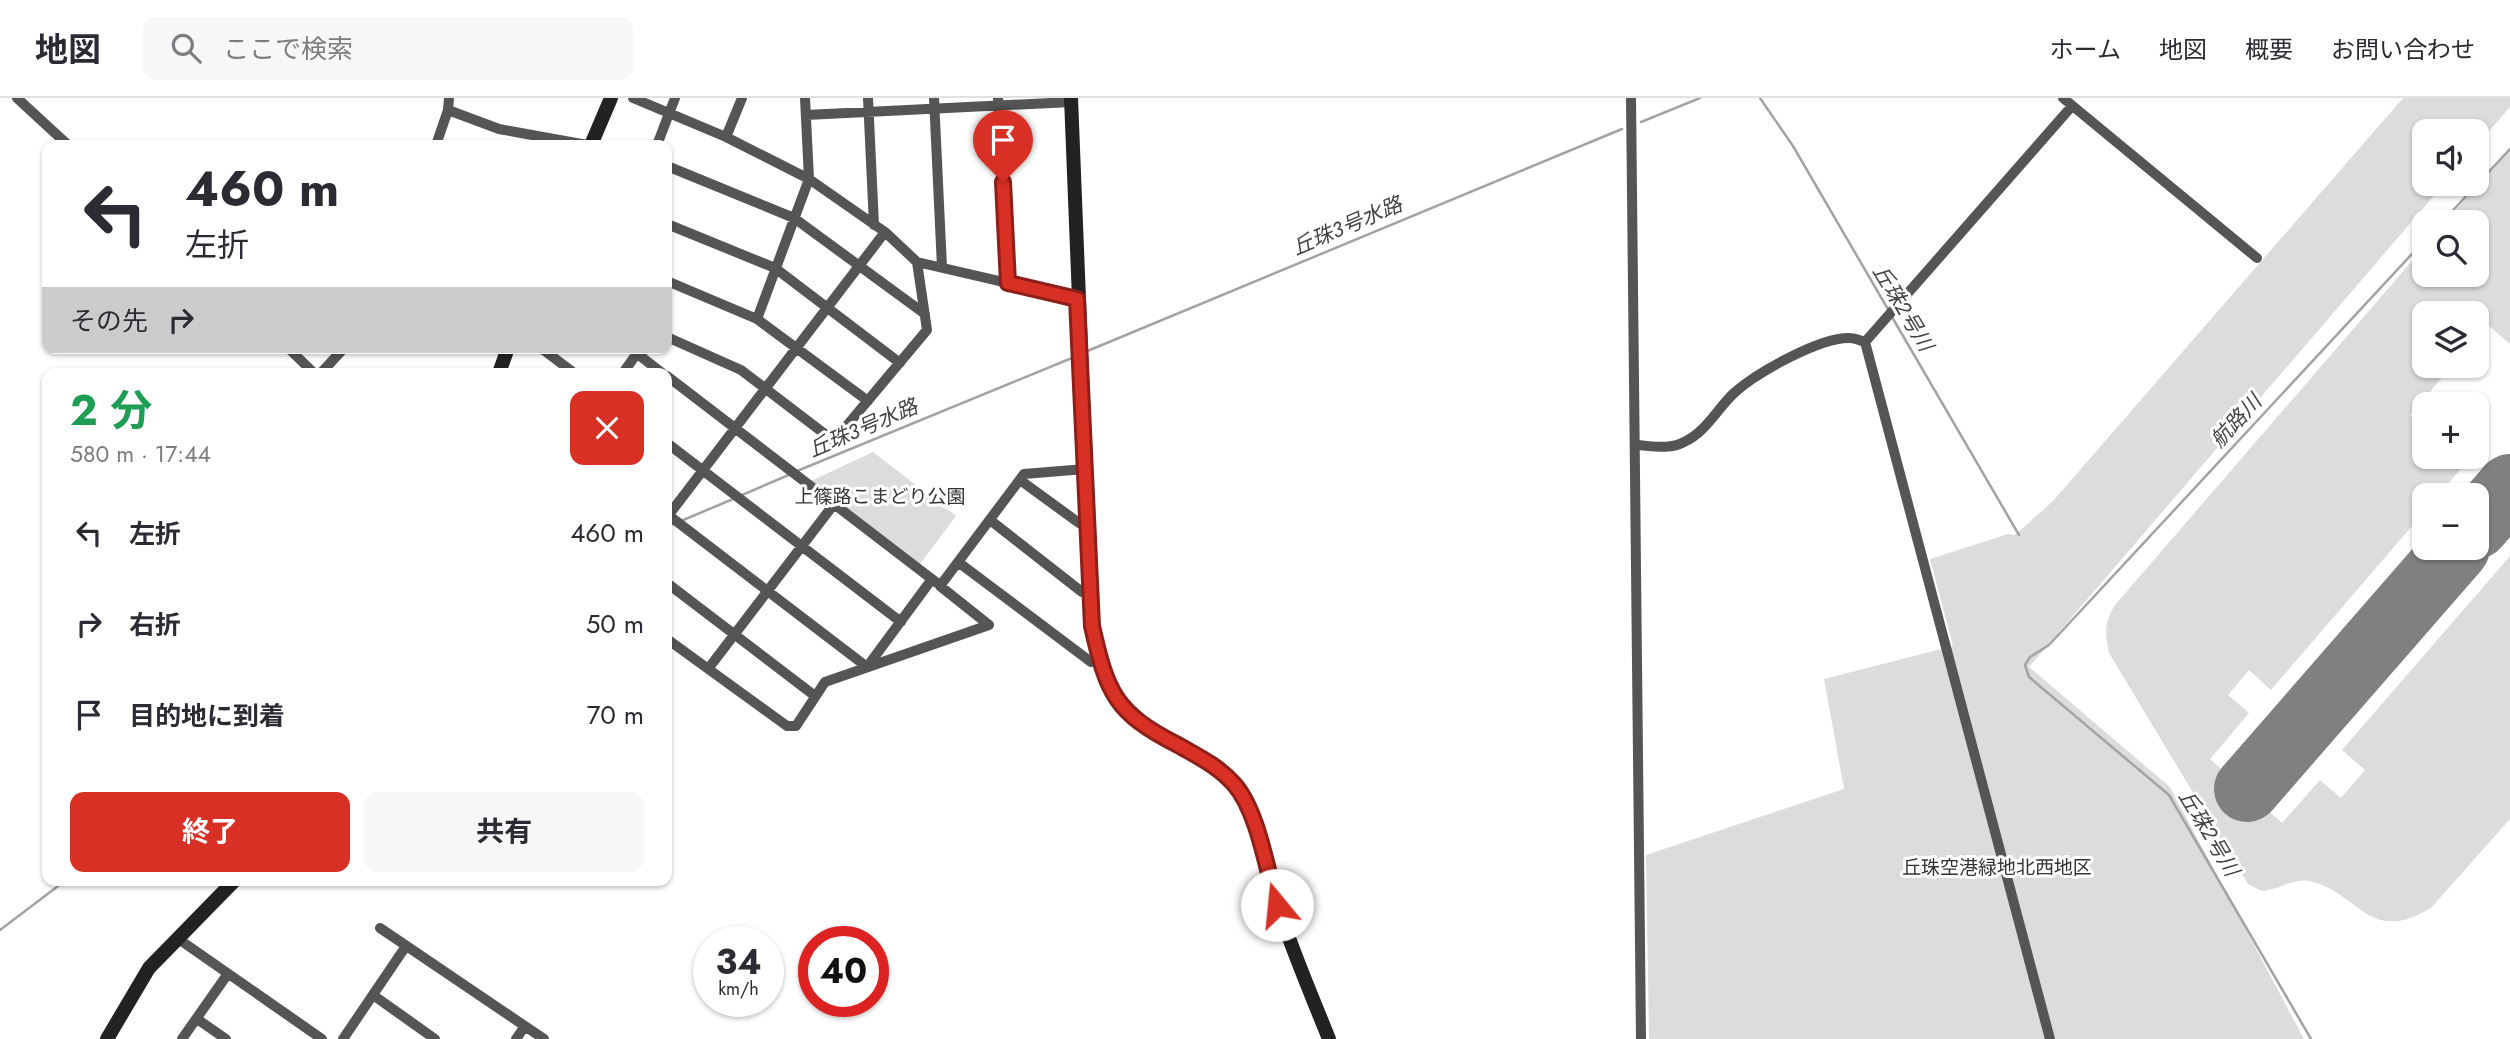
<!DOCTYPE html>
<html lang="ja">
<meta charset="utf-8">
<style>
:root{--surface:#fff;--page:#f7f7f7;--text:#2b2b33;--muted:#7c7c81;--line:#e1e1e2;--accent:#d93025}
body{margin:0;font-family:Jost,"Noto Sans JP",sans-serif;background:var(--page);color:var(--text);height:100vh;display:flex;flex-direction:column;font-size:26px;white-space:nowrap}
*{box-sizing:border-box;margin:0}
p{font-size:23px;color:var(--muted)}
.icon{flex:none;width:38px;height:38px;fill:none;stroke:currentColor;stroke-width:2;stroke-linecap:round;stroke-linejoin:round}
.map{position:relative;flex:1;overflow:hidden}
.side{position:absolute;left:42px;top:270px;width:630px;height:518px;display:flex;flex-direction:column;background:var(--surface);border-radius:14px;box-shadow:0 2px 5px #0004}
.side>*{flex:none}
.top-card{position:absolute;left:42px;top:42px;width:630px;height:214px;border-radius:14px;box-shadow:0 2px 5px #0004;background:#fff;color:var(--text);overflow:hidden}
.tools{position:absolute;left:2412px;top:21px;display:grid;gap:14px}
.tools a{display:grid;place-items:center;width:77px;height:77px;border-radius:14px;background:var(--surface);box-shadow:0 2px 5px #0004;font-size:35px}
.speed{position:absolute;left:693px;top:828px;display:flex;gap:14px;font-size:35px;font-weight:700;text-align:center}
.speed>*{display:grid;place-content:center;width:91px;height:91px;border-radius:50%;background:var(--surface);box-shadow:0 2px 5px #0004;line-height:1}
.speed small{font-size:18px;font-weight:400}
.speed .limit{border:10px solid #d22;background:#fff;color:#111}
.pin{position:absolute;display:grid;place-items:center;width:60px;height:60px;color:#fff;margin:-72px -30px;border-radius:50% 50% 50% 0;rotate:-45deg;box-shadow:0 0 7px #0007}
.pin .icon{rotate:45deg}
.me{position:absolute;width:77px;margin:-38px;rotate:343deg;stroke-linejoin:round;filter:drop-shadow(0 0 5px #0008)}
.turn{display:flex;align-items:center;gap:24px;height:147px;padding:0 28px;font-size:32px}
.turn .icon{width:91px;height:91px;stroke-width:2.5}
.turn b{display:block;font-size:49px;line-height:60px}
.then{display:flex;align-items:center;height:66px;padding:0 28px;background:#0003;gap:14px;font-size:26px}
.round{display:grid;place-items:center;flex:none;width:74px;height:74px;border-radius:14px;background:var(--page)}
.overview{display:flex;align-items:center;justify-content:space-between;height:119px;padding:0 28px}
h1{font-size:42px;font-weight:700;line-height:52px;color:#1e9e55}
.cta{display:flex;gap:14px;margin-top:auto;padding:14px 28px}
.cta a{flex:1;height:80px;border-radius:14px;background:var(--accent);color:#fff;font-size:28px;font-weight:700;line-height:80px;text-align:center}
.cta a+a{background:var(--page);color:var(--text)}
ul{padding:0;list-style:none}
li{display:flex;align-items:center;gap:21px;height:91px;padding:0 28px}
li div{flex:1}
li b{display:block;font-size:26px}
li em{font-style:normal}
header{display:flex;align-items:center;gap:42px;box-sizing:border-box;height:98px;padding:0 35px;background:var(--surface);border-bottom:2px solid var(--line)}
header strong{font-size:33px}
nav{display:flex;gap:38px;margin-inline-start:auto;font-size:24px}
.search{width:490px;height:63px;background:var(--page);display:flex;align-items:center;gap:18px;box-sizing:border-box;padding:0 24px;border-radius:14px;color:var(--muted);font-size:26px}
.map>svg:first-child{display:block}
.green{fill:#dcdcdc}
.lines{fill:none;stroke-linecap:round;stroke-linejoin:round}
.stream{stroke:#a3a3a3;stroke-width:2.5}
.runway{stroke:#808080;stroke-width:66}
.street{stroke:#555;stroke-width:10}
.secondary{stroke:#222;stroke-width:14}
.route-casing{stroke:#8d1f18;stroke-width:18}
.route{stroke:#d93025;stroke-width:12}
.labels{text-anchor:middle;dominant-baseline:central;stroke-width:6;stroke-linejoin:round;paint-order:stroke}
.park-label{font-size:19px;fill:#333;stroke:#fff}
.water-label{font-size:21px;font-style:italic;fill:#444;stroke:#fff}
</style>
<header>
<strong>地図</strong>
<div class="search"><svg class="icon" aria-label="search" viewBox="0 0 24 24"><circle cx="10" cy="10" r="6"/><path d="M15 15l6 6"/></svg>ここで検索</div>
<nav><a>ホーム</a><a>地図</a><a>概要</a><a>お問い合わせ</a></nav>
</header>
<div class="map">
<svg width="2510" height="941" viewBox="0 0 2510 941">
<rect width="100%" height="100%" fill="#fff"/>
<path class="green" d="M 2403,0 L 2510,0 L 2510,9 L 2476,48 L 2476,33 L 2424,33 L 2424,86 L 2444,86 L 2029,569 L 2170,689 L 2304,941 L 1649,941 L 1646,757 L 1844,691 L 1824,581 L 1953,548 L 1930,461 L 2008,436 L 2015,437 L 2053,403 Z
M 2510,49 L 2510,246 L 2488,227 L 2476,240 L 2476,215 L 2424,215 L 2424,268 L 2452,268 L 2410,317 L 2424,329 L 2424,359 L 2458,359 L 2466,365 L 2438,397 L 2424,397 L 2424,414 L 2271,592 L 2249,572 L 2228,597 L 2249,615 L 2210,661 L 2282,725 L 2320,682 L 2341,700 L 2365,672 L 2342,652 L 2510,458 L 2510,721 L 2431,810 C 2367,848 2360,794 2309,783 C 2294,780 2277,792 2262,793 L 2248,786 L 2109,555 C 2105,536 2104,524 2115,507 L 2424,149 L 2424,177 L 2476,177 L 2476,124 L 2445,124 Z
M 873,354 L 956,418 L 920,466 L 811,383 Z"/>
<g class="lines">
<path class="stream" d="M 1760,0 L 1793,48 L 1889,213
M 1641,24 L 1700,0
M 2442,124 L 2510,51
M 1892,219 L 2019,437
M 1085,254 L 1622,31
M 797,373 L 1072,260
M 742,397 L 791,376
M 681,423 L 733,401
M 667,429 L 675,425
M 0,832 L 66,782
M 2311,941 L 2169,697 L 2029,579 L 2025,567 L 2030,559 L 2049,547 L 2424,143"/>
<path class="runway" d="M 2476,428 L 2510,389
M 2247,691 L 2457,450"/>
<path class="street" d="M 17,0 L 68,47
M 449,0 L 448,12 L 499,31 L 587,47
M 633,0 L 726,39 L 809,81 L 885,134 L 917,164 L 1077,201
M 868,0 L 874,127
M 934,0 L 942,169
M 998,0 L 1008,185
M 1631,0 L 1641,941
M 2063,0 L 2257,160
M 806,17 L 1071,4
M 726,39 L 742,0
M 436,47 L 448,12
M 657,47 L 675,0
M 667,68 L 794,120 L 925,216
M 667,126 L 775,170 L 900,265
M 667,183 L 757,221 L 868,303
M 757,221 L 809,81 L 805,0
M 667,239 L 741,272 L 834,343 L 927,232 L 917,164
M 288,250 L 314,275
M 541,250 L 574,275
M 630,250 L 662,275
M 321,275 L 344,250
M 623,275 L 640,251
M 667,278 L 937,485
M 667,345 L 901,524
M 1636,347 C 1653,348 1669,352 1684,344 C 1706,334 1717,311 1734,295 C 1756,275 1820,239 1850,240 C 1855,240 1861,243 1865,244
M 1020,382 L 1079,425 L 1087,425
M 667,416 L 867,569 L 932,481
M 668,418 L 885,134
M 990,422 L 1082,494 L 1090,494
M 958,464 L 1091,564 L 1099,562
M 667,485 L 815,598
M 667,541 L 787,628 L 796,628 L 825,584 L 989,527 L 940,488 L 1024,376 L 1085,371
M 708,571 L 834,406
M 380,830 L 544,941
M 177,840 L 322,941
M 373,897 L 435,941
M 197,921 L 226,941
M 182,941 L 227,877
M 343,941 L 406,848
M 516,941 L 525,928
M 2050,941 L 1865,244 L 2072,8"/>
<path class="secondary" d="M 1071,0 L 1092,528 C 1108,602 1120,617 1187,652 C 1206,662 1225,672 1237,690 C 1260,724 1265,768 1277,806 C 1292,852 1311,896 1329,941
M 591,47 L 611,0
M 499,275 L 508,250
M 107,941 L 149,870 L 235,782"/>
</g>
<g class="lines">
<g class="route-casing">
<path id="route" d="M 1003,84 L 1008,185 L 1077,201 L 1092,528 C 1107,595 1115,615 1178,647 C 1199,659 1218,668 1234,686 C 1258,713 1267,773 1277,807"/>
</g>
<use href="#route" class="route"/>
</g>
<g class="labels">
<g class="park-label">
<text x="880" y="398">上篠路こまどり公園</text>
<text x="1997" y="769">丘珠空港緑地北西地区</text>
</g>
<g class="water-label">
<text transform="translate(1347 128) rotate(-23)">丘珠３号水路</text>
<text transform="translate(1903 210) rotate(59)">丘珠２号川</text>
<text transform="translate(2236 323) rotate(-47)">航路川</text>
<text transform="translate(863 330) rotate(-23)">丘珠3号水路</text>
<text transform="translate(2209 735) rotate(59)">丘珠２号川</text>
</g>
</g>
</svg>
<div class="tools">
<a><svg class="icon" aria-label="sound" viewBox="0 0 24 24"><path d="M4 9h4l5-4v14l-5-4H4zM17 9q2 3 0 6"/></svg></a>
<a><svg class="icon" aria-label="search" viewBox="0 0 24 24"><circle cx="10" cy="10" r="6"/><path d="M15 15l6 6"/></svg></a>
<a><svg class="icon" aria-label="layers" viewBox="0 0 24 24"><path d="M12 4l9 5-9 5-9-5zM3 14l9 5 9-5"/></svg></a>
<a>+</a>
<a>−</a>
</div>
<div class="speed"><div>34<small>km/h</small></div><div class="limit">40</div></div>
<div class="pin" style="left:1003px;top:84px;background:#d93025"><svg class="icon" aria-label="arrive" viewBox="0 0 24 24"><path d="M6 21V4h12l-3 4 3 4H6"/></svg></div>
<svg class="me" style="left:1277px;top:807px" viewBox="-20 -20 40 40"><circle r="19" fill="#fff"/><path d="M0-13L10 11 0 6-10 11z" fill="#d93025"/></svg>
<div class="top-card">
<div class="turn"><svg class="icon" aria-label="left" viewBox="0 0 24 24"><path d="M17 20v-9H6M10 6l-5 5 5 5"/></svg><div><b>460 m</b>左折</div></div>
<div class="then">その先<svg class="icon" aria-label="right" viewBox="0 0 24 24"><path d="M7 20v-9h11M14 6l5 5-5 5"/></svg></div>
</div>
<section class="side">
<div class="overview"><div><h1>2 分</h1><p>580 m · 17:44</p></div><a class="round" style="background:#d93025;color:#fff"><svg class="icon" aria-label="close" viewBox="0 0 24 24"><path d="M6 6l12 12M18 6L6 18"/></svg></a></div>
<ul>
<li><svg class="icon" aria-label="left" viewBox="0 0 24 24"><path d="M17 20v-9H6M10 6l-5 5 5 5"/></svg><div><b>左折</b></div><em>460 m</em></li>
<li><svg class="icon" aria-label="right" viewBox="0 0 24 24"><path d="M7 20v-9h11M14 6l5 5-5 5"/></svg><div><b>右折</b></div><em>50 m</em></li>
<li><svg class="icon" aria-label="arrive" viewBox="0 0 24 24"><path d="M6 21V4h12l-3 4 3 4H6"/></svg><div><b>目的地に到着</b></div><em>70 m</em></li>
</ul>
<div class="cta"><a>終了</a><a>共有</a></div>
</section>
</div>
